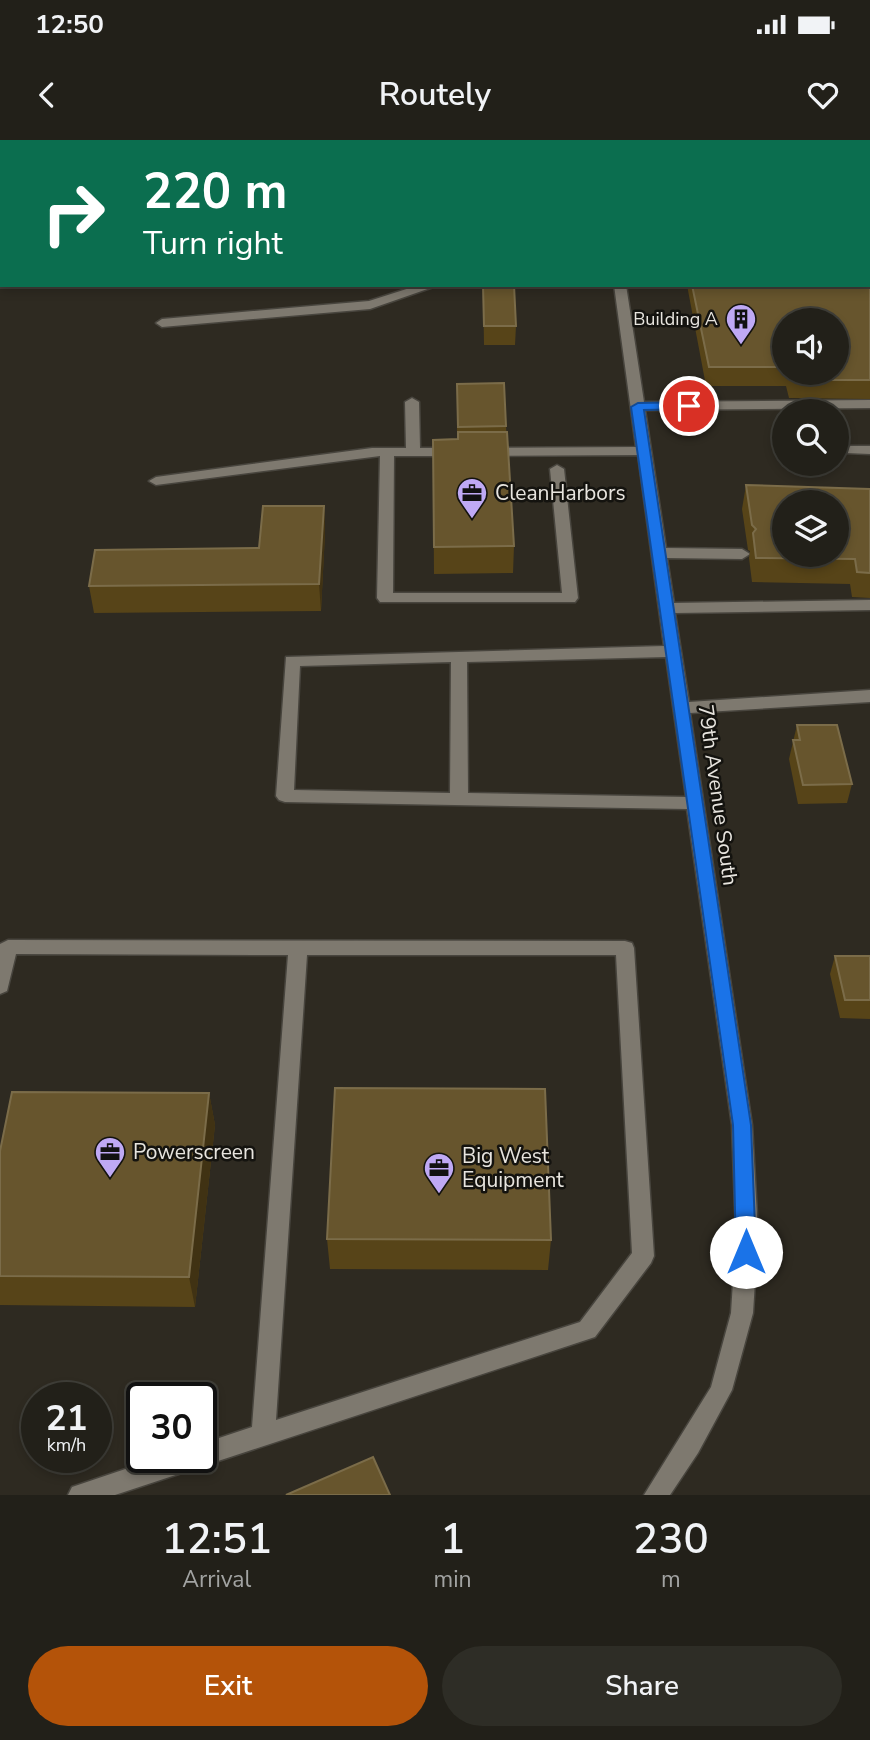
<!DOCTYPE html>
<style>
:root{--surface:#222019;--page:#2e2d26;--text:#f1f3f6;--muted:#a2a3a2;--line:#3f3e38;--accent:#b45309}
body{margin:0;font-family:"Nunito Sans",sans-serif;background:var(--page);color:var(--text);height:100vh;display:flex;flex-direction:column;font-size:26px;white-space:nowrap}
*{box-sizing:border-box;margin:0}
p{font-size:23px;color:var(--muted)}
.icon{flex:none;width:38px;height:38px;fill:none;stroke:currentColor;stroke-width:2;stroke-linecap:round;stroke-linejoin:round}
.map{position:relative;height:1355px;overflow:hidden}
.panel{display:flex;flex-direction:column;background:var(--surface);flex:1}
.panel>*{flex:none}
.hud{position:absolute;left:0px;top:0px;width:872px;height:147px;box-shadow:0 4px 10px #0003,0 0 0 2px var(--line);background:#0b6e4f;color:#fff;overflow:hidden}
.tools{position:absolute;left:772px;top:168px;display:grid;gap:14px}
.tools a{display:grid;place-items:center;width:77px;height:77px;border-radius:50%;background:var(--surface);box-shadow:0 4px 10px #0003,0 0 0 2px var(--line);font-size:35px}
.speed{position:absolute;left:21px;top:1242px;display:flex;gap:14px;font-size:35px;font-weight:700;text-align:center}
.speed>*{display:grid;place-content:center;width:91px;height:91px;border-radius:50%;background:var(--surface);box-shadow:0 4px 10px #0003,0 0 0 2px var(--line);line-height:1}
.speed small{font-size:18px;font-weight:400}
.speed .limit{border:4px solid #111;border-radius:10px;background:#fff;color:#111}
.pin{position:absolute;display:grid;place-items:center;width:60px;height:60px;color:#fff;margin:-30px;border:4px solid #fff;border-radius:50%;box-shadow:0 2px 7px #0007}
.me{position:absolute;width:77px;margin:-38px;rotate:0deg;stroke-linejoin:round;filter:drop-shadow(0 0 5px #0008)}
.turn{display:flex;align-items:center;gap:24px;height:147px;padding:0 28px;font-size:32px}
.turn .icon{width:91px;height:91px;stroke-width:2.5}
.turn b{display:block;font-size:49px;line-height:60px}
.eta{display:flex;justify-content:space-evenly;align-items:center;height:119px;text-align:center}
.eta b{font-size:42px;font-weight:600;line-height:49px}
.action{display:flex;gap:14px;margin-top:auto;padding:14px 28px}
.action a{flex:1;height:80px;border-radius:42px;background:var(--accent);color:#fff;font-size:28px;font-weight:600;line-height:80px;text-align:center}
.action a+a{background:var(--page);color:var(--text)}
.status{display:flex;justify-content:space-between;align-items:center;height:49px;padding:0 35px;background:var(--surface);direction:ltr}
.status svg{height:19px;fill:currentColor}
header{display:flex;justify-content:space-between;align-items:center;height:91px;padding:0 28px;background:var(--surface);font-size:32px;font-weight:600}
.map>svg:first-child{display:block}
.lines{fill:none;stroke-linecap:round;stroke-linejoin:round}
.minor-casing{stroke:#48453e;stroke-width:3}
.minor{fill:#7e796f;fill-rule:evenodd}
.rail-casing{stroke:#918e86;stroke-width:5}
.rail{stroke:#14130f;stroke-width:3.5;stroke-dasharray:11;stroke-linecap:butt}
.wall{fill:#574418;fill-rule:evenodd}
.shaded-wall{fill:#403213}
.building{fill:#67552d;stroke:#7b6c49;stroke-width:2;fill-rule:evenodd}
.route{fill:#1a73e8;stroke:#114b97;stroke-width:2}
.labels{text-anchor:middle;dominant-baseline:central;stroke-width:5;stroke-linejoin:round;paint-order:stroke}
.far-poi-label{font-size:18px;fill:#e8e5df;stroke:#14130f;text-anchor:end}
.poi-label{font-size:21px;fill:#e8e5df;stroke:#14130f;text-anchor:start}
.street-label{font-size:21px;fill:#e8e5df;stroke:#14130f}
</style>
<div class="status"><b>12:50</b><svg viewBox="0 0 49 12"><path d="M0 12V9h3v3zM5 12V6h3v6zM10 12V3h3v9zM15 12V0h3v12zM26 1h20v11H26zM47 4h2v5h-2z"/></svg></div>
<header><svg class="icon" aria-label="back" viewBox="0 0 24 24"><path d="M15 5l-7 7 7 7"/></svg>Routely<svg class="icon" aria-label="heart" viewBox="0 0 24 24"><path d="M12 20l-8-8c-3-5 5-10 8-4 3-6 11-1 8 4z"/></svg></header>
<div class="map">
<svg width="870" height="1355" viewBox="0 0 870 1355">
<rect width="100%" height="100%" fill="#2e2a21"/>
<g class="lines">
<g class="minor-casing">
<path id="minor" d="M 139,0 L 151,0 L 138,2 Z
M 526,0 L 538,0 L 538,2 L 526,2 Z
M 593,0 L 605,0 L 605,2 L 593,2 Z
M 419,145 L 439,145 L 370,169 L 162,187 L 156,183 L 162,179 L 369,161 Z
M 614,145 L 626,145 L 644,262 L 870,260 L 870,268 L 645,270 L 666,408 L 742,409 L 750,414 L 742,419 L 667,418 L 674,463 L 870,460 L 870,470 L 675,473 L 689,562 L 870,550 L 870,562 L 690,573 L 752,985 L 758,1094 L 753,1173 L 732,1250 L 698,1313 L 670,1355 L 644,1355 L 711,1247 L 731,1173 L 736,1094 L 732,985 L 687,669 L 285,662 L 279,660 L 276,656 L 286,517 L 664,506 L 638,315 L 486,316 L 479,312 L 486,308 L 636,307 ZM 666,517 L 686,657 L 468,653 L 467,522 ZM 451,522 L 450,653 L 294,650 L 300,526 Z
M 412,258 L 419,262 L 420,308 L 455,308 L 462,312 L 455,316 L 394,316 L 393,453 L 562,453 L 550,329 L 557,325 L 564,329 L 578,458 L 575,462 L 380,462 L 377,458 L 380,316 L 156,345 L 149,341 L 156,337 L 372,308 L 406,308 L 405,262 Z
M 851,306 L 870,306 L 870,314 L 846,313 L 846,307 Z
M 8,800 L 625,801 L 632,803 L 634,808 L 654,1116 L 651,1123 L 595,1197 L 115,1355 L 68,1355 L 72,1347 L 158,1318 L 201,1318 L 201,1304 L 252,1287 L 288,815 L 16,814 L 7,851 L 0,854 L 0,804 ZM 307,815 L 616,815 L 632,1113 L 580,1182 L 276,1280 Z"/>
</g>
<use href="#minor" class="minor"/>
<g class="rail-casing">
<path id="rail" d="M 0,54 L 2,48
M 0,106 L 2,101"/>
</g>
<use href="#rail" class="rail"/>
</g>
<path class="wall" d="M 656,0 L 870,0 L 870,44 L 870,2 L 656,2 Z
M 870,123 L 870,259 L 789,258 L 786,246 L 706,246 L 687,145 L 870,145 ZM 784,180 L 836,233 L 784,233 Z
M 483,145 L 516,186 L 515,205 L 484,205 Z
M 457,244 L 506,286 L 514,406 L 513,433 L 434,434 L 433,300 L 457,299 Z
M 746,345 L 870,349 L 870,458 L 852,457 L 850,444 L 752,442 L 749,418 L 750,411 L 748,410 L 742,369 Z
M 324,366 L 325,393 L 321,471 L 94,473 L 89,446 L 259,408 Z
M 797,585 L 852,644 L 847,663 L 798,664 L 789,619 Z
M 835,816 L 870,816 L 870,879 L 840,878 L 830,834 Z
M 209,953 L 215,985 L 195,1167 L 0,1165 L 0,1011 Z
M 327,1099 L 551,1100 L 548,1130 L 330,1129 Z"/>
<path class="shaded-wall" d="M 324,366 L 325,393 L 321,471 L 319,444 Z
M 209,953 L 215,985 L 195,1167 L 189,1137 Z"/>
<path class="building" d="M 232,0 L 492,0 L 492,2 L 231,2 Z
M 665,0 L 870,0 L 870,13 L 870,2 L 665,2 Z
M 870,123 L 870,240 L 792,240 L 790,233 L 836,233 L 836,180 L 784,180 L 784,227 L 709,227 L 692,145 L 870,145 Z
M 483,145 L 514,145 L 516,186 L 484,186 Z
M 504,243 L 506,286 L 458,287 L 457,244 Z
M 458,292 L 507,292 L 514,406 L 434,407 L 433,300 L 458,299 Z
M 746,345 L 870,349 L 870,433 L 857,432 L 855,419 L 756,418 L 753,393 L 756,389 L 752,385 ZM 784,362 L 836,362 L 836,415 L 784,415 Z
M 263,366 L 324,366 L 319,444 L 89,446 L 95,410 L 259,408 Z
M 797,585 L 837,585 L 852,644 L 803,645 L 793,600 L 800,600 Z
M 835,816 L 870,816 L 870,860 L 845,860 Z
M 335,948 L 545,949 L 551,1100 L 327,1099 Z
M 12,952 L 209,953 L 189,1137 L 0,1136 L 0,1011 Z
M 373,1317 L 390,1355 L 286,1355 Z"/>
<path class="route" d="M 689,262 L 694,263 L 694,269 L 644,270 L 751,985 L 756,1112 L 753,1118 L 746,1120 L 739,1118 L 736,1112 L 733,985 L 631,267 L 638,263 Z"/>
<defs>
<g id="building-pin" transform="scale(1.575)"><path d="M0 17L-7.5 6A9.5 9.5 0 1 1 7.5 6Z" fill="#bfa9f4" stroke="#14130f"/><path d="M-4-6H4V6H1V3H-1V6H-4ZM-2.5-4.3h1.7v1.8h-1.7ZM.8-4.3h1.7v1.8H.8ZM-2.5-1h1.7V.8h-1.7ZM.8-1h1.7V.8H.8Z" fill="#111"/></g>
<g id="office-pin" transform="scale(1.575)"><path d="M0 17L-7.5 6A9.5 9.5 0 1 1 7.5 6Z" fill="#bfa9f4" stroke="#14130f"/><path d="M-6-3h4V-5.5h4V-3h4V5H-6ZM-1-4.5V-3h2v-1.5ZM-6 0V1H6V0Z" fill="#111"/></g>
</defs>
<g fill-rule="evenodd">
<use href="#building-pin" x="741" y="179"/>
<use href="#office-pin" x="472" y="353"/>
<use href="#office-pin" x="110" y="1012"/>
<use href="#office-pin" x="439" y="1028"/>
</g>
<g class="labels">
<g class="far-poi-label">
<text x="718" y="179">Building A</text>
</g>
<g class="poi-label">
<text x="495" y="353">CleanHarbors</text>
<text x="133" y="1012">Powerscreen</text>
<text x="462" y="1016">Big West<tspan x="462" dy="24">Equipment</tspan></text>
</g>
<g class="street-label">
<text transform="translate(718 655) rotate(82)">79th Avenue South</text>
</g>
</g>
</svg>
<div class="tools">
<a><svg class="icon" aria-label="sound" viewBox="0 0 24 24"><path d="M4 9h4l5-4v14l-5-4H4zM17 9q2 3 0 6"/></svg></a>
<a><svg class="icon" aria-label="search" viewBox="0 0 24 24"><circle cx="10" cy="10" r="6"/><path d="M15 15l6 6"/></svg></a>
<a><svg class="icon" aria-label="layers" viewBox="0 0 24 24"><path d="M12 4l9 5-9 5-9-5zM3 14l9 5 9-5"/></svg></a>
</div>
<div class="speed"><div>21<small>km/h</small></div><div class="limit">30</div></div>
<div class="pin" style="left:689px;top:266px;background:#d93025"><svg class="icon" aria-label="arrive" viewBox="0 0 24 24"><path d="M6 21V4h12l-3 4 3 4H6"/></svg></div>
<svg class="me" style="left:746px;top:1112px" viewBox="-20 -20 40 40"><circle r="19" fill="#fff"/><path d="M0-13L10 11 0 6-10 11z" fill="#1a73e8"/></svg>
<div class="hud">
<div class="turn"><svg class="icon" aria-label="right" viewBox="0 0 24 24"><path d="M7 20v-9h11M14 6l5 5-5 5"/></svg><div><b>220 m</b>Turn right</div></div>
</div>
</div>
<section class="panel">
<div class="eta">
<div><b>12:51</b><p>Arrival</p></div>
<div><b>1</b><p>min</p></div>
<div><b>230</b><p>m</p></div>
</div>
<div class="action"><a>Exit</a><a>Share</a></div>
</section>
